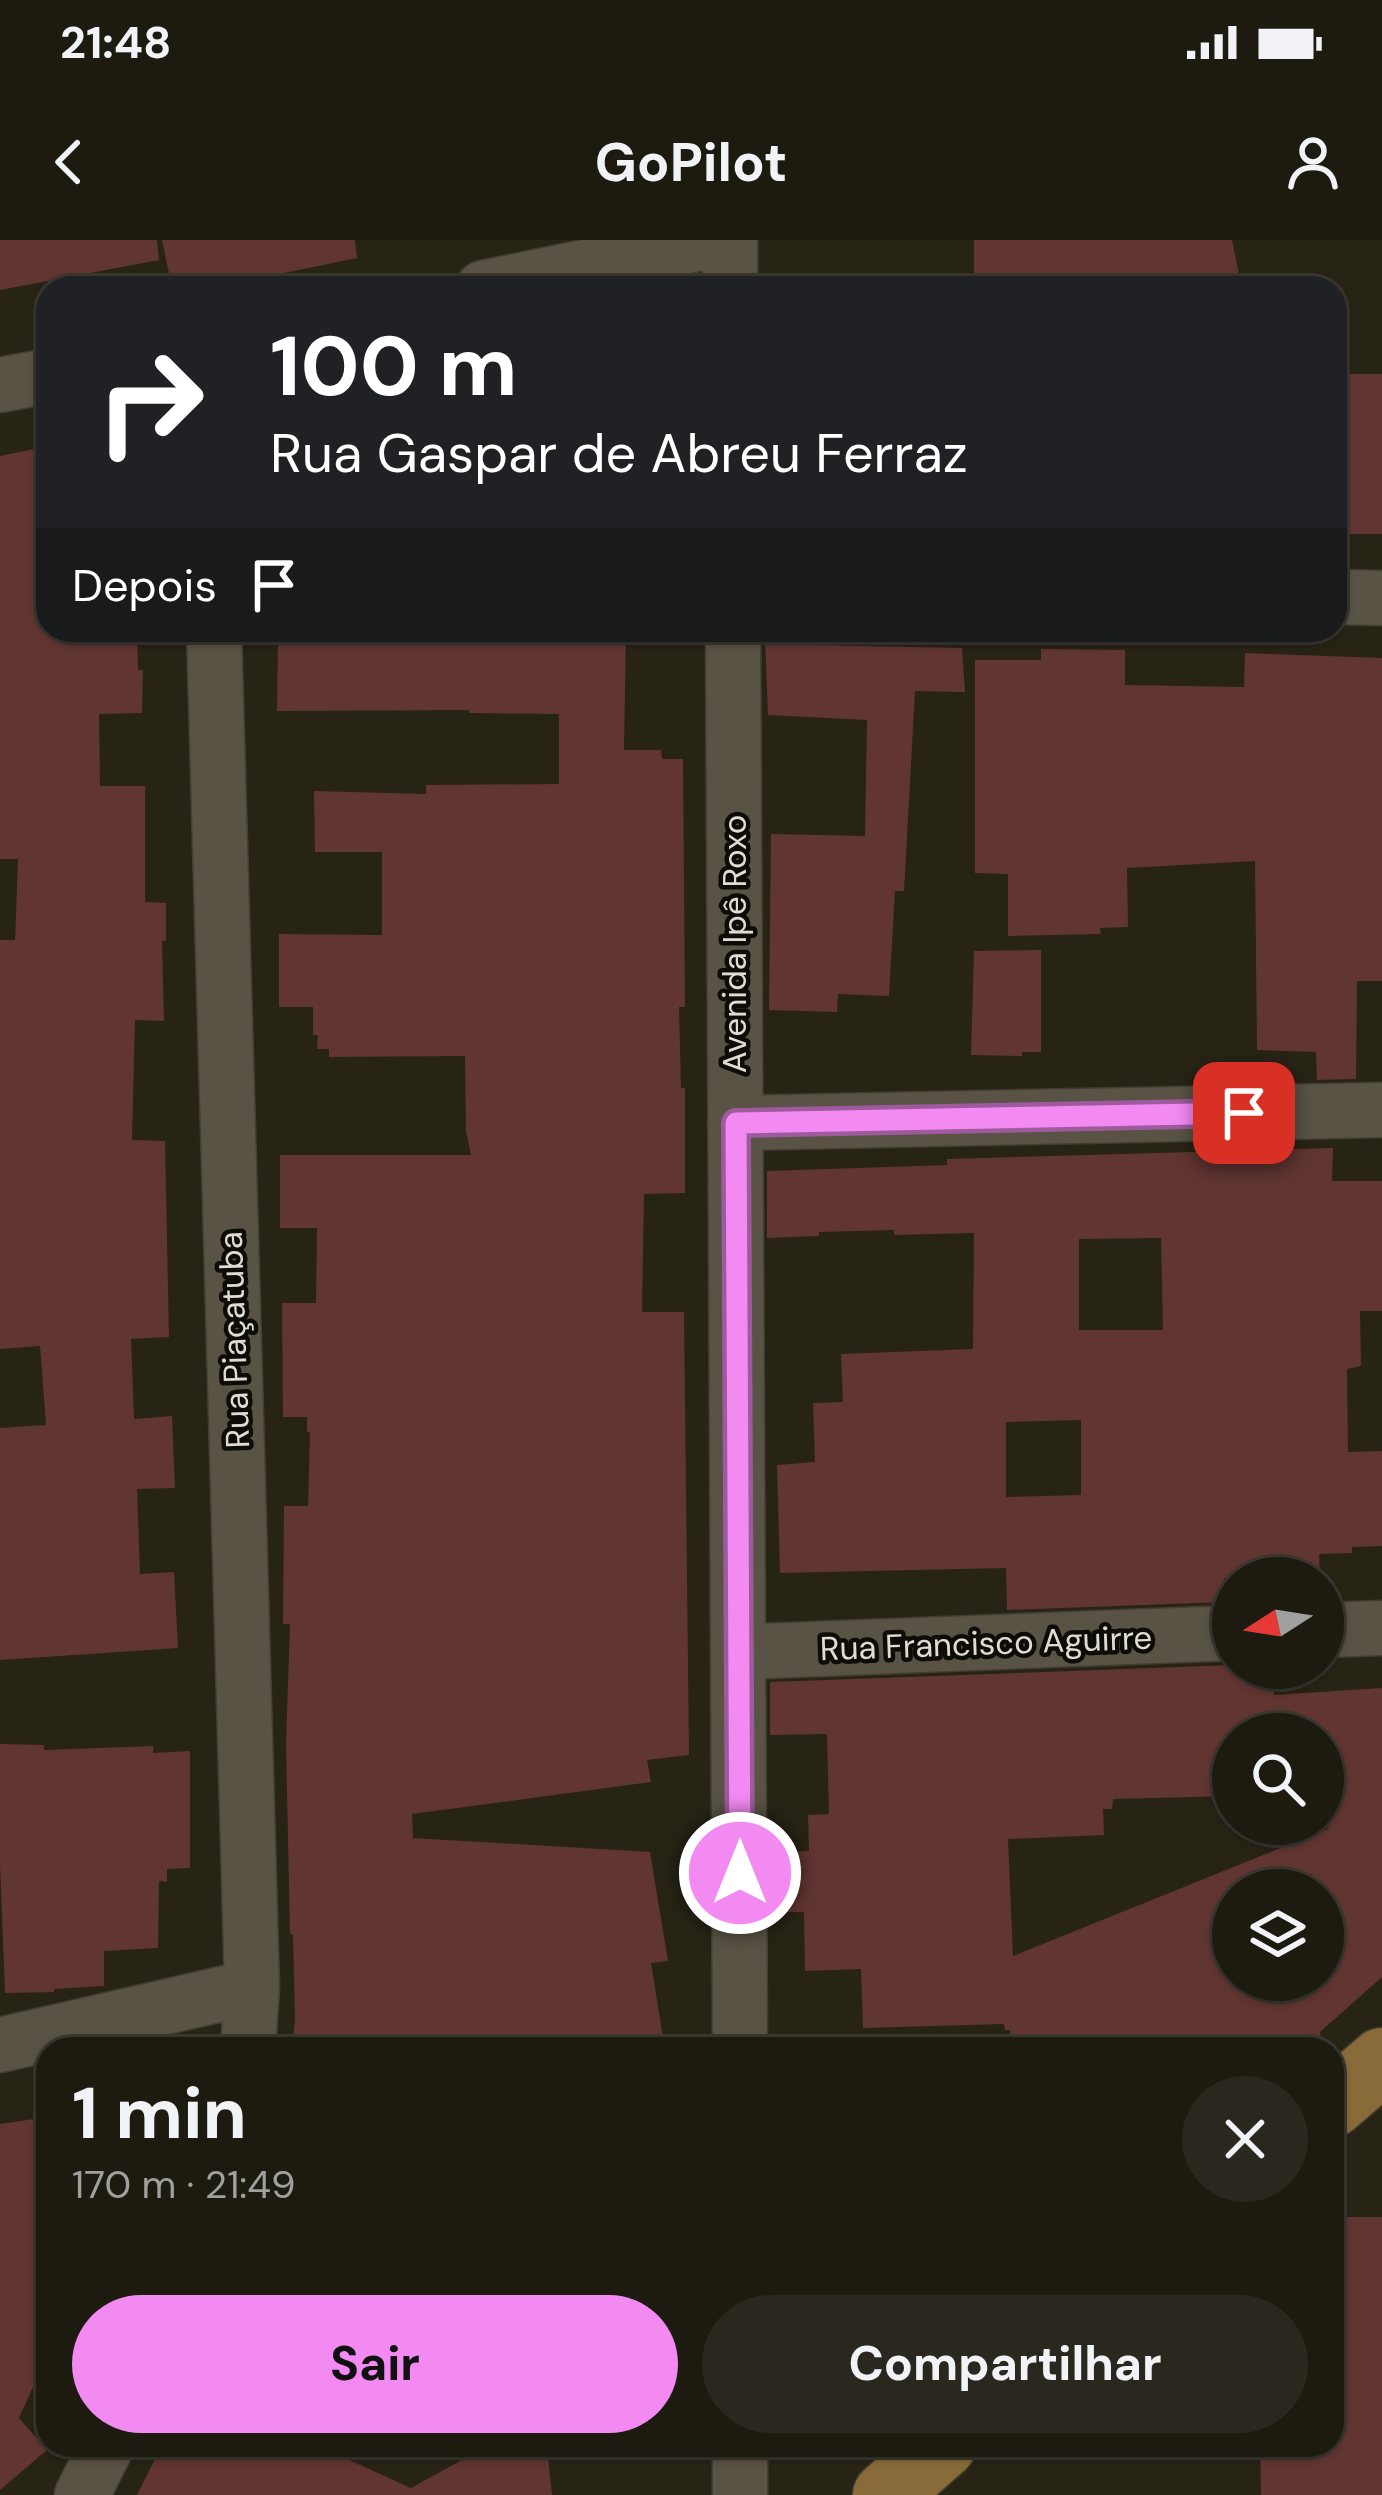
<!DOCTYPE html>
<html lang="pt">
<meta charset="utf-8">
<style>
:root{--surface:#1d1a10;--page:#2a271e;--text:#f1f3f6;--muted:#a0a19f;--line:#3b3830;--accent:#f28af2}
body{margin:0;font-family:"DM Sans",sans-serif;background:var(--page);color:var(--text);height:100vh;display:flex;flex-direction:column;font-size:45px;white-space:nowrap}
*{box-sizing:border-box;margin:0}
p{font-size:39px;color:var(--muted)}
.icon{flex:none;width:66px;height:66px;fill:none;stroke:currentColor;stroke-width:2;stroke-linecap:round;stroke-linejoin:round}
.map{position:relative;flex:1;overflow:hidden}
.side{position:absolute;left:36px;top:1797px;width:1308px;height:420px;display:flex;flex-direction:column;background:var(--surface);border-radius:36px;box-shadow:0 3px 9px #0004,0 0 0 3px var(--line)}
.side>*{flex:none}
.hud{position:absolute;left:36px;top:36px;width:1311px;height:366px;border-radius:36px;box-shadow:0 3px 9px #0004,0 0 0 3px var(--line);background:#202124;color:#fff;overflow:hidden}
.needle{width:78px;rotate:258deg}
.fabs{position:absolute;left:1212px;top:1317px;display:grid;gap:24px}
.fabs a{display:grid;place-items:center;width:132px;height:132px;border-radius:50%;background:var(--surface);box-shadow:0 3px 9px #0004,0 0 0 3px var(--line);font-size:60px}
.pin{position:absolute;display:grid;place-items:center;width:102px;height:102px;color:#fff;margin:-51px;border-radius:24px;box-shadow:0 6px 18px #0006}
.me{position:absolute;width:132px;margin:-66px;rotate:0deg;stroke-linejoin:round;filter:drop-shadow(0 0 9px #0008)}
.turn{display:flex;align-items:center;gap:42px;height:252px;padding:0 36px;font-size:54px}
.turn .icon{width:156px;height:156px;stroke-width:2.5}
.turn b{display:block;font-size:84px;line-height:102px}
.then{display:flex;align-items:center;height:114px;padding:0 36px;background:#0003;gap:24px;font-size:45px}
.round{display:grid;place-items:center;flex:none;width:126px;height:126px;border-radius:63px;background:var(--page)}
.summary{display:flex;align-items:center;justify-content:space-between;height:204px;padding:0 36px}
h1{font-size:72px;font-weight:700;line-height:90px}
.cta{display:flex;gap:24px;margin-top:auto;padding:24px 36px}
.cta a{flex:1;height:138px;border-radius:72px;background:var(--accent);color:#111;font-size:48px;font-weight:700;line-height:138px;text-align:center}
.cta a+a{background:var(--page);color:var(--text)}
.status{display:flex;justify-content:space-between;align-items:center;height:84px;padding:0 60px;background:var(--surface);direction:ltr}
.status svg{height:33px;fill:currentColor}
header{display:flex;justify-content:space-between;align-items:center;height:156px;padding:0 36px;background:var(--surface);font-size:54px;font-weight:700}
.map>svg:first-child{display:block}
.building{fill:#613532;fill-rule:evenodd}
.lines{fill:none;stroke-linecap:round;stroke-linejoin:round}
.minor-casing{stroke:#423e34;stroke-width:57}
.major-casing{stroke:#423e34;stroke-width:69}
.minor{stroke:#585344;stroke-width:54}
.major{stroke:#886b39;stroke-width:66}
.route-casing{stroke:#9d5a9d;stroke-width:30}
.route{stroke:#f28af2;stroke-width:21}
.labels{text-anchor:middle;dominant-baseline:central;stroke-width:9;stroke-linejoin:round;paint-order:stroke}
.street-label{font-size:33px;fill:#e0dcd4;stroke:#0e0c07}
</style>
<div class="status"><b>21:48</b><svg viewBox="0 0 49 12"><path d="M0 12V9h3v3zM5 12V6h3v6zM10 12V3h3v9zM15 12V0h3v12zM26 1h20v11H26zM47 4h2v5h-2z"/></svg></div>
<header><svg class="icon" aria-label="back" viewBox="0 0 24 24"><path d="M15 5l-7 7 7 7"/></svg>GoPilot<svg class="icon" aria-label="person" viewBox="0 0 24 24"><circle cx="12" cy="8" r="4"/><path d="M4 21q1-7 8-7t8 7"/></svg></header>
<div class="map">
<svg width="1382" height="2255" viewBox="0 0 1382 2255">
<rect width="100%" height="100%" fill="#272315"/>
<path class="building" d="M 0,0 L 157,0 L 159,20 L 0,50 Z
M 162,0 L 355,0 L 357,18 L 246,41 L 246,38 L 204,48 L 172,48 Z
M 974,0 L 1232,0 L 1241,44 L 1213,48 L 974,48 Z
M 1335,134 L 1382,134 L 1382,294 L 1335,294 Z
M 48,206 L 48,390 L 137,390 L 138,430 L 143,430 L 142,473 L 99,474 L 100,546 L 145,546 L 145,662 L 166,663 L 166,701 L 162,701 L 164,781 L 135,780 L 132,900 L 165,901 L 169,1097 L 131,1099 L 134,1179 L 172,1176 L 175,1248 L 137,1249 L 140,1334 L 174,1332 L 178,1408 L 0,1420 L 0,1188 L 46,1185 L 40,1106 L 0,1109 L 0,700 L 15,700 L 18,619 L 0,619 L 0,216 Z
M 311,390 L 626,390 L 624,510 L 661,510 L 662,519 L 683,519 L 685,767 L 679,767 L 681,848 L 685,848 L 685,953 L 644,954 L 642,1072 L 684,1072 L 689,1515 L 647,1520 L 651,1542 L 412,1574 L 413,1598 L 650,1612 L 668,1721 L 651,1723 L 665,1809 L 476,1809 L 475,1802 L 344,1803 L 343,1809 L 292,1809 L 295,1779 L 293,1694 L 290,1694 L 286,1504 L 290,1384 L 283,1384 L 284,1266 L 308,1266 L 310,1192 L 307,1192 L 307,1177 L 283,1177 L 282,1063 L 316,1063 L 317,988 L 280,988 L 280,915 L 471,915 L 466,891 L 465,816 L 329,817 L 329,809 L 317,809 L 318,795 L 313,795 L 313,767 L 279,767 L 279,694 L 382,695 L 382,612 L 315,612 L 314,551 L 426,554 L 426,545 L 559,544 L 559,474 L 469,473 L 469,470 L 277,471 L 278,399 L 311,399 Z
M 765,398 L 810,400 L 811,405 L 962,408 L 965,452 L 915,451 L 904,651 L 895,651 L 889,756 L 838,754 L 837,772 L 769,770 L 771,594 L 865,596 L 867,480 L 768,475 Z
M 1041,409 L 1125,410 L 1125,445 L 1244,447 L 1245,413 L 1382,418 L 1382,741 L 1357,741 L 1356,839 L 1317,840 L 1316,812 L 1257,810 L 1255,621 L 1127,628 L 1128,687 L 1100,688 L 1101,694 L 1008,696 L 1008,634 L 975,633 L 975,420 L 1041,420 Z
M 1041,710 L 1041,812 L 1022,812 L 1022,816 L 971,815 L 974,711 Z
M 1333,908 L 1332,941 L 1382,941 L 1382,1071 L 1360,1071 L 1361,1126 L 1347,1129 L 1348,1212 L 1382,1211 L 1382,1306 L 1352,1307 L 1352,1313 L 1319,1314 L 1320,1338 L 1224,1338 L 1225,1362 L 1007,1370 L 1006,1328 L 780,1333 L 777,1225 L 815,1222 L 813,1163 L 843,1162 L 841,1114 L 973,1109 L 974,993 L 894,995 L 894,990 L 819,992 L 819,996 L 767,998 L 767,931 L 947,925 L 947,919 ZM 1161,998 L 1163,1090 L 1079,1090 L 1079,999 ZM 1081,1180 L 1081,1255 L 1006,1257 L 1006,1182 Z
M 1233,1425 L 1233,1428 L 1273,1428 L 1274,1455 L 1382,1448 L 1382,1737 L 1320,1792 L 1323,1809 L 1010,1809 L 1010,1790 L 1005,1790 L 1004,1784 L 863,1788 L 861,1729 L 805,1731 L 804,1672 L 771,1672 L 771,1612 L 809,1611 L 808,1575 L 829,1574 L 827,1494 L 770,1495 L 770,1442 ZM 1233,1494 L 1323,1494 L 1323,1588 L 1330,1588 L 1013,1716 L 1008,1599 L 1104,1595 L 1103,1569 L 1112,1569 L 1113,1559 L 1233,1556 ZM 1233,1650 L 1323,1650 L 1323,1740 L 1233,1740 Z
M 0,1504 L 44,1505 L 44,1510 L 153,1506 L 153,1513 L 190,1511 L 190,1628 L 167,1629 L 167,1642 L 159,1641 L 158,1708 L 104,1711 L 104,1746 L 54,1749 L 54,1752 L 5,1753 L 0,1624 Z
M 48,1877 L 48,2114 L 19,2178 L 47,2210 L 0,2250 L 0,1884 Z
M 1332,1977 L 1382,1977 L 1382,2255 L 1261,2255 L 1260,2205 L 1332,2205 Z
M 162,2205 L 316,2205 L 411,2248 L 489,2205 L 501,2205 L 502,2211 L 547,2207 L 552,2255 L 137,2255 Z"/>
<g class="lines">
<g class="minor-casing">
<path id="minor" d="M 730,0 L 730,48
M 483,48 L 716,0
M 0,145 L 48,136
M 1335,357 L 1382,358
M 214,390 L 252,1747 L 248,1809
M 733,390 L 740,1809
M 735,883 L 1382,870
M 1323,1390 L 1382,1388
M 739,1412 L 1233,1393
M 0,1805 L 252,1747
M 740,2205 L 740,2255
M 82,2255 L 107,2205"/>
</g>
<g class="major-casing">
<path id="major" d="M 1332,1864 L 1382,1821
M 886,2255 L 943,2205"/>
</g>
<use href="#minor" class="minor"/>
<use href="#major" class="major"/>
</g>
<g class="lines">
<g class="route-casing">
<path id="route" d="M 740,1633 L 736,883 L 1244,873"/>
</g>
<use href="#route" class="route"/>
</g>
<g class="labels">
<g class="street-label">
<text transform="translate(734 704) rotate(-90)">Avenida Ipê Roxo</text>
<text transform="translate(234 1100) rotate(-92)">Rua Piaçatuba</text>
<text transform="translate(986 1403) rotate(-2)">Rua Francisco Aguirre</text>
</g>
</g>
</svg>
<div class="fabs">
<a><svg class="needle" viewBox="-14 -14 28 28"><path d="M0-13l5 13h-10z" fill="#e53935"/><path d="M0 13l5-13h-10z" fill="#a0a19f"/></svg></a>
<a><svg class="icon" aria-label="search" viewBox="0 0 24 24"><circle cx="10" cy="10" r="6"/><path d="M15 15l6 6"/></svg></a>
<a><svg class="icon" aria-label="layers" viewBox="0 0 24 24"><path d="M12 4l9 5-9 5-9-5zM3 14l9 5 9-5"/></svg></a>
</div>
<div class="pin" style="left:1244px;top:873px;background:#d93025"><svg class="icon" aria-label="arrive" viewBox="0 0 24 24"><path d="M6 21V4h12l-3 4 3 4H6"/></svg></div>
<svg class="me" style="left:740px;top:1633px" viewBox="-20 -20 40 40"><circle r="17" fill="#f28af2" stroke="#fff" stroke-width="3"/><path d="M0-11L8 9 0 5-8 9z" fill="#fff"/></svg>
<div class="hud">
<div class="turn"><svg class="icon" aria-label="right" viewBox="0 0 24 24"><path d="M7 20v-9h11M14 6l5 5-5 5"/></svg><div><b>100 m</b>Rua Gaspar de Abreu Ferraz</div></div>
<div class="then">Depois<svg class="icon" aria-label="arrive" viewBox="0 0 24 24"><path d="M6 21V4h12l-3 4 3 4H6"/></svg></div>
</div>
<section class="side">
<div class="summary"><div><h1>1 min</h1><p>170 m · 21:49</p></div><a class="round"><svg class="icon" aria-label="close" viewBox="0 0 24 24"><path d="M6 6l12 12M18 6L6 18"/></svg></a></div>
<div class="cta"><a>Sair</a><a>Compartilhar</a></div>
</section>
</div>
